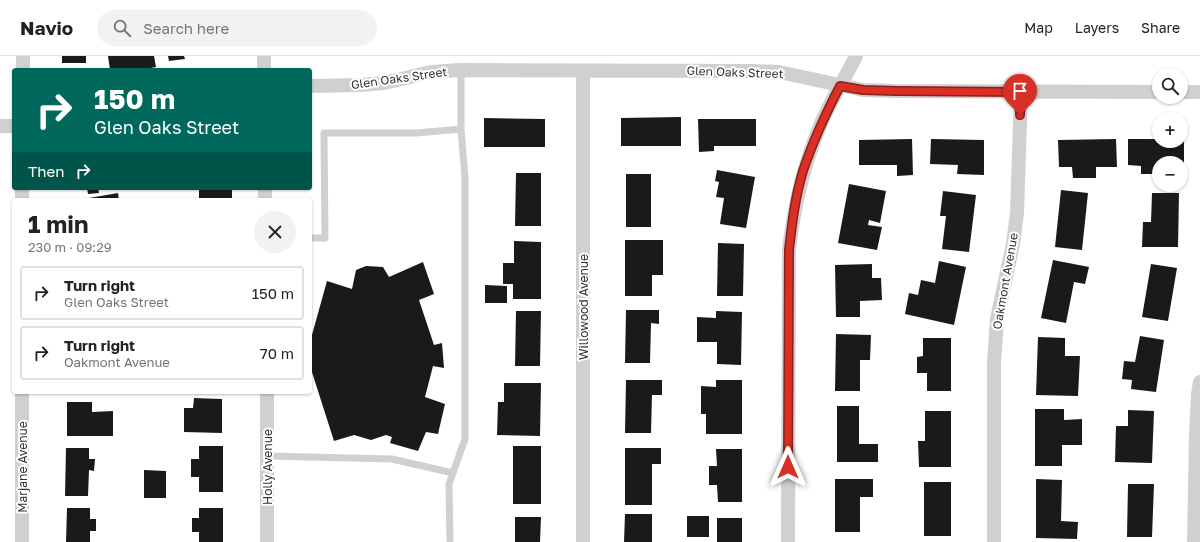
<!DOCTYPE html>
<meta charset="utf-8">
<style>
:root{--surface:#fff;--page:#f2f2f2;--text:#222;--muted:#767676;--line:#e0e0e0}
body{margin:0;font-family:"Golos Text",sans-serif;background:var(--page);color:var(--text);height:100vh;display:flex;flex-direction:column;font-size:15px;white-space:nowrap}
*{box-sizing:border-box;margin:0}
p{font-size:13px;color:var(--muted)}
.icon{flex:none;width:22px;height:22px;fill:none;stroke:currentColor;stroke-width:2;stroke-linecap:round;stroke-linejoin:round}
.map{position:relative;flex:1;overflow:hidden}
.details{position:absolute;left:12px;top:142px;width:300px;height:196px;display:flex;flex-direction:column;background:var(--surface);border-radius:4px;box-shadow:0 1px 3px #0004}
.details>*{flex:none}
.banner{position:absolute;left:12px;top:12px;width:300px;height:122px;border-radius:4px;box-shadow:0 1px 3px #0004;background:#00695c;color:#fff;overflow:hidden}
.buttons{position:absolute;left:1152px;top:12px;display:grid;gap:8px}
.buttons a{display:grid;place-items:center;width:36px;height:36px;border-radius:50%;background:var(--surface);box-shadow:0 1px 3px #0004;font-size:20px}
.pin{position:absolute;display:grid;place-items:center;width:34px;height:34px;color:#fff;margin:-41px -17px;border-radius:50% 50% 50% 0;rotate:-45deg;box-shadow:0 0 4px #0007}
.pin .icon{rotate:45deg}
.me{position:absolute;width:44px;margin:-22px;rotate:0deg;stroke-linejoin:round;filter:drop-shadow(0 0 3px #0008)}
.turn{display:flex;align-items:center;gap:14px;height:84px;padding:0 16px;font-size:18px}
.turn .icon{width:52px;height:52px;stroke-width:2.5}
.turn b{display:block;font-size:28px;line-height:34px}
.then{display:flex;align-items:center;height:38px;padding:0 16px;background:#0003;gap:8px;font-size:15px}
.round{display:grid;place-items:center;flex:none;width:42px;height:42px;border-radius:21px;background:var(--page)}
.headline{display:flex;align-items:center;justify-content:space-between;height:68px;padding:0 16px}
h1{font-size:24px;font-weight:700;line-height:30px}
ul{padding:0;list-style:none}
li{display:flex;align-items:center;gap:12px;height:54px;margin:0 8px 6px;padding:0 8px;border:2px solid var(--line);border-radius:4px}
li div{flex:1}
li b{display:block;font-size:15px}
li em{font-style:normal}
header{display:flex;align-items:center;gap:24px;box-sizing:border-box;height:56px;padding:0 20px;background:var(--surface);border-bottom:1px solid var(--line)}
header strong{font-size:19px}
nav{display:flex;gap:22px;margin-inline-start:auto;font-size:14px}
.search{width:280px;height:36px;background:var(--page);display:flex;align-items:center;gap:10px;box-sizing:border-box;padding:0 14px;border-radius:22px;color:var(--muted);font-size:15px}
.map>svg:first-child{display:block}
.building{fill:#1a1a1a}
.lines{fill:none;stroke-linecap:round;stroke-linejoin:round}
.service{stroke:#d0d0d0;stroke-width:7}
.minor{stroke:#d0d0d0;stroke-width:14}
.route-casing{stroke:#8d1f18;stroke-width:10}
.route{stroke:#d93025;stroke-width:7}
.labels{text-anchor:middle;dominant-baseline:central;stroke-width:4;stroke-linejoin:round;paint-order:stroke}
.street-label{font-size:12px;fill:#333;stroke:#fff}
</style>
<header>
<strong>Navio</strong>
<div class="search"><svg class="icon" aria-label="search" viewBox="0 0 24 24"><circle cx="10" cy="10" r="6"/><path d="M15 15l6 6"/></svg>Search here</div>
<nav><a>Map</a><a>Layers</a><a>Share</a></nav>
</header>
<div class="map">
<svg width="1200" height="486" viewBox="0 0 1200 486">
<rect width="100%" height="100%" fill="#fff"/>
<path class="building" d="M 62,0 L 86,0 L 86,7 L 62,7 Z
M 108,0 L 154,0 L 156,11 L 140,14 L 110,14 Z
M 168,0 L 184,0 L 185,3 L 169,5 Z
M 681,61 L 681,90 L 621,90 L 621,62 Z
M 484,62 L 545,63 L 545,91 L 484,91 Z
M 698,63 L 756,63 L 756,90 L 714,90 L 714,95 L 699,96 Z
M 912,83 L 913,119 L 897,120 L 897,109 L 859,109 L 859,84 Z
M 931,83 L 984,84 L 984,119 L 957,118 L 958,109 L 930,108 Z
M 1116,83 L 1117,111 L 1096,111 L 1096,122 L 1073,122 L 1072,111 L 1059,111 L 1058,84 Z
M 1128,83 L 1159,83 L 1159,85 L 1181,85 L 1181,84 L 1184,84 L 1184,118 L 1181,118 L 1181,107 L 1159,107 L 1159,118 L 1141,118 L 1141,110 L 1128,109 Z
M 717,114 L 755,121 L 746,172 L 720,168 L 724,142 L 716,141 L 719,126 L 715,125 Z
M 516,117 L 541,117 L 541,170 L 515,170 Z
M 626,118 L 651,118 L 651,171 L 626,171 Z
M 849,128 L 886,135 L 880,167 L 869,164 L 868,169 L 882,171 L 877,194 L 838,187 Z
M 87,132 L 98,132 L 99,137 L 88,138 Z
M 199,132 L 232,132 L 232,144 L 199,144 Z
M 1061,134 L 1088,137 L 1082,194 L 1055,191 Z
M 943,135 L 976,139 L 969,196 L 942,193 L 946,160 L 940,160 Z
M 118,137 L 119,144 L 90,144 L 89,142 Z
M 1152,137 L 1179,137 L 1178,191 L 1142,191 L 1143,166 L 1151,166 Z
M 625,184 L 663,184 L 663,219 L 652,219 L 652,240 L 625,240 Z
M 514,185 L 541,186 L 541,243 L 513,243 L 513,228 L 503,228 L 503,207 L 514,207 Z
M 718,187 L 744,188 L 743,240 L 717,240 Z
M 1053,204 L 1089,211 L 1085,228 L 1074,226 L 1066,267 L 1041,262 Z
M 939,205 L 966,211 L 954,269 L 905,258 L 909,237 L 918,239 L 921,224 L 935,227 Z
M 423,206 L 434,238 L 419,244 L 434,289 L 442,287 L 444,312 L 433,310 L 425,341 L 445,348 L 438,378 L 426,376 L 418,395 L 390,387 L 392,381 L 386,379 L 371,384 L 354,379 L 334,385 L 310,310 L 310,286 L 327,225 L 352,233 L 356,214 L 366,210 L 383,211 L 389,221 Z
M 872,208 L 872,222 L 881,222 L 882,244 L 860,245 L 860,261 L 836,261 L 835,209 Z
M 1151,208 L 1177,212 L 1168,265 L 1142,261 Z
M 485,229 L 507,230 L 507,247 L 485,247 Z
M 626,254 L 659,254 L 659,268 L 651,267 L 650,307 L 625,307 Z
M 516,255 L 541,255 L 540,310 L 515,310 Z
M 716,255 L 742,256 L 741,309 L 717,308 L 717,286 L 697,286 L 697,261 L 716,262 Z
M 836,278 L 871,279 L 870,304 L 860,304 L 860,335 L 835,335 Z
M 1140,280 L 1164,284 L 1156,336 L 1131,333 L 1132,324 L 1122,323 L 1124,305 L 1135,306 Z
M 1038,281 L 1065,282 L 1065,300 L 1080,300 L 1078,340 L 1036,339 Z
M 923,282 L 951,282 L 951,335 L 927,335 L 927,317 L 917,317 L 917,301 L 923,300 Z
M 626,324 L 662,324 L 662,339 L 652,339 L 651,377 L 625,377 Z
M 716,324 L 742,324 L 742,378 L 706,378 L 706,358 L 701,358 L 701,330 L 716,331 Z
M 504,327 L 541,327 L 540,380 L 497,379 L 498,346 L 504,346 Z
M 194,342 L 222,343 L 222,377 L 184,376 L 184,352 L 193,352 Z
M 67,346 L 92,346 L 92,356 L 113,355 L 113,380 L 67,380 Z
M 837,350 L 859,350 L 859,388 L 878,388 L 878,406 L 837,406 Z
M 1035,353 L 1064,353 L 1064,364 L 1082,363 L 1082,389 L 1062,389 L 1062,410 L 1035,410 Z
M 1128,354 L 1154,355 L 1152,407 L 1115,406 L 1116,370 L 1128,370 Z
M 925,355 L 951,355 L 951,411 L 919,411 L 918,385 L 925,385 Z
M 199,390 L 223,390 L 223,436 L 199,436 L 199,421 L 191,421 L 191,403 L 199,403 Z
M 513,390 L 541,390 L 541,448 L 513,448 Z
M 66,392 L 89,392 L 89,403 L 95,403 L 94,415 L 89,414 L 88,440 L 65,440 Z
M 625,392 L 661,392 L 661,408 L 652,408 L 652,449 L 625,449 Z
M 716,393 L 742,393 L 742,446 L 718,446 L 717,429 L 709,429 L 709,410 L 717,410 Z
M 144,414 L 166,415 L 166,442 L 144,442 Z
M 835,423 L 873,423 L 873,441 L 860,441 L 860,476 L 835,476 Z
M 1036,423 L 1062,424 L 1061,465 L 1078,466 L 1077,483 L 1036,482 Z
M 924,426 L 951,426 L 951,480 L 924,480 Z
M 1128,428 L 1154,428 L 1152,481 L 1127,481 Z
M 67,452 L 90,452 L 90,463 L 96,463 L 96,475 L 90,475 L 90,486 L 66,486 Z
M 199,452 L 223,452 L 223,486 L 199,486 L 199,476 L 192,476 L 192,462 L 199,462 Z
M 625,458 L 652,458 L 652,486 L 624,486 Z
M 687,460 L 709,460 L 709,481 L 687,481 Z
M 515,461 L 541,461 L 540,486 L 515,486 Z
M 717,462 L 742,462 L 742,486 L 717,486 Z"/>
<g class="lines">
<path class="service" d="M 310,182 L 325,182 L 324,77 L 416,77 L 461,73
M 267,400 L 392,403 L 453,417
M 450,486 L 449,428 L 465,383 L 465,122 L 461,73 L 461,14"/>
<path class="minor" d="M 23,14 L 23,0
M 264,14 L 264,0
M 310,30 L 361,29 L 384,27 L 431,16 L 461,14 L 752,15 L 779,16 L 863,34 L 897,35 L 1159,36
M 1181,36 L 1200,36
M 0,70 L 14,70
M 265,132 L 265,144
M 22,144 L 22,132
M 267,336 L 267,486
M 22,486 L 22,336
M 583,486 L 583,15
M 788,486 L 789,194 C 794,149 804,107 822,65 C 832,43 845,22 856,0
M 994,486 L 994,308 L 997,263 L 1013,188 L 1017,157 L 1021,36
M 1194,486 L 1196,377 L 1198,338 L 1200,326"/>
</g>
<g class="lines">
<g class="route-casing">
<path id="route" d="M 788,411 L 789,194 C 792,168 795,141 803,115 C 813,85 826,57 840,30 L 863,34 L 897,35 L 1021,36 L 1020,59"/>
</g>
<use href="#route" class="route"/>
</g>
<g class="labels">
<g class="street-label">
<text transform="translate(735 16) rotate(2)">Glen Oaks Street</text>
<text transform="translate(399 22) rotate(-8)">Glen Oaks Street</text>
<text transform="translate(1005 225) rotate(-80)">Oakmont Avenue</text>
<text transform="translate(583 251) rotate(-90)">Willowood Avenue</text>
<text transform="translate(22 411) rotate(-90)">Marjane Avenue</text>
<text transform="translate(267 411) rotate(-90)">Holly Avenue</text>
</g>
</g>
</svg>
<div class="buttons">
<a><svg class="icon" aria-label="search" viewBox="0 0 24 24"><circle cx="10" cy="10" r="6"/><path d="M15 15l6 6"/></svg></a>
<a>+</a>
<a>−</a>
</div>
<div class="pin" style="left:1020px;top:59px;background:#d93025"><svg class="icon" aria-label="arrive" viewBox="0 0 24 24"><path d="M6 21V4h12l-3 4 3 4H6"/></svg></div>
<svg class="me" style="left:788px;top:411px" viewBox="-20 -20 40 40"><path d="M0-17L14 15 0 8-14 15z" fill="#d93025" stroke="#fff" stroke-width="4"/></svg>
<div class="banner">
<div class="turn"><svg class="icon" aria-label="right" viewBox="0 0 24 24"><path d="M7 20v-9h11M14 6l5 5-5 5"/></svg><div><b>150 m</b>Glen Oaks Street</div></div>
<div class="then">Then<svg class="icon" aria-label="right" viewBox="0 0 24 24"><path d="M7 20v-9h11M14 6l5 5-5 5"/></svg></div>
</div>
<section class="details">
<div class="headline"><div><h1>1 min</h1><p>230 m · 09:29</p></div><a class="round"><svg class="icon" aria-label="close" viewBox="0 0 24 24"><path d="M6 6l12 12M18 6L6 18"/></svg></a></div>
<ul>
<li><svg class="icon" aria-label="right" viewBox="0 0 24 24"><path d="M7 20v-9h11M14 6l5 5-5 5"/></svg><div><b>Turn right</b><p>Glen Oaks Street</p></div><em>150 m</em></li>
<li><svg class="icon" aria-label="right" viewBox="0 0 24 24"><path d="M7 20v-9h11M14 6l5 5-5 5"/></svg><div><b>Turn right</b><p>Oakmont Avenue</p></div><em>70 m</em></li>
</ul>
</section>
</div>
